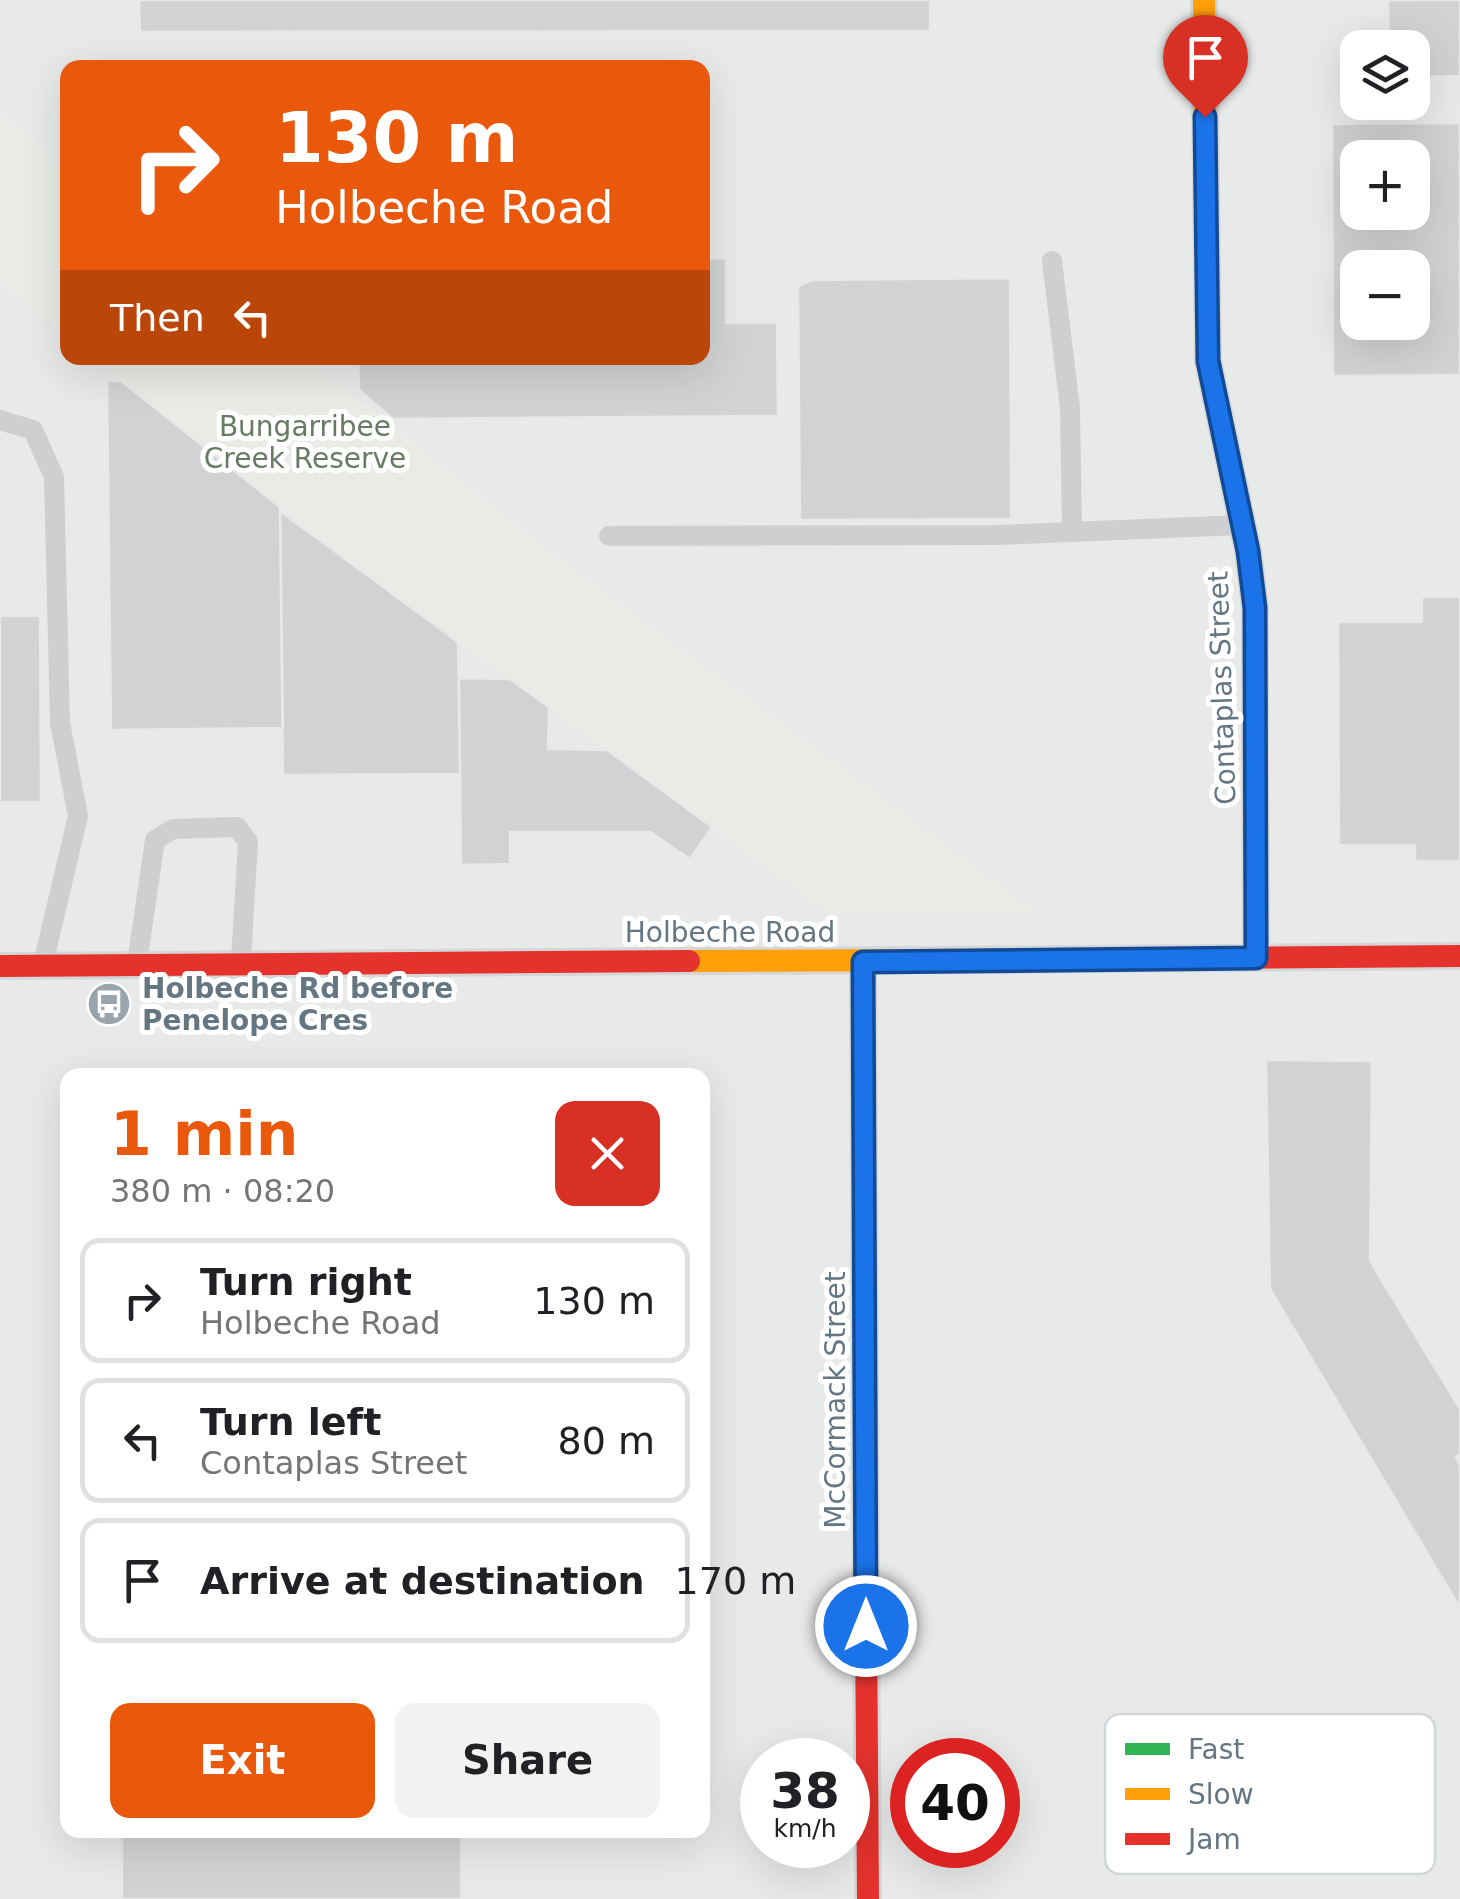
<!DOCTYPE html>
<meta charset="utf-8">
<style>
:root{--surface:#fff;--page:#f2f2f2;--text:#202124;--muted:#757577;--line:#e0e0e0;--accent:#ea580c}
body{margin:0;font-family:"DejaVu Sans",sans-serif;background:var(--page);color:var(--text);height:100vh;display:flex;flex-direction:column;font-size:38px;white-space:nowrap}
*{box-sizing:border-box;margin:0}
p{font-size:32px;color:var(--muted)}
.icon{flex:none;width:55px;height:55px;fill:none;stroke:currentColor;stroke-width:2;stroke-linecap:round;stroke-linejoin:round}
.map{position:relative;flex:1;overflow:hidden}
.drawer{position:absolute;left:60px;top:1068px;width:650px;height:770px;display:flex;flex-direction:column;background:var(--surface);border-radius:20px;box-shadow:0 10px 40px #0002}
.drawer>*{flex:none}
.guide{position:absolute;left:60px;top:60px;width:650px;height:305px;border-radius:20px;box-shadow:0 10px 40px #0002;background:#ea580c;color:#fff;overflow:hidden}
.buttons{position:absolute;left:1340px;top:30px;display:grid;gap:20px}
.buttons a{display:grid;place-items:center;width:90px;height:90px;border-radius:20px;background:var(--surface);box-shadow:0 10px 40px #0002;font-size:50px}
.speed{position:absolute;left:740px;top:1738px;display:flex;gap:20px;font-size:50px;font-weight:700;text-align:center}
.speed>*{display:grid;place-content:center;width:130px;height:130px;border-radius:50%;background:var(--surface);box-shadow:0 10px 40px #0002;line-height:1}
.speed small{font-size:25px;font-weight:400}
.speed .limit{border:15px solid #d22;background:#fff;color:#111}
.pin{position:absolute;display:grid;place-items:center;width:85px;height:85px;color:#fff;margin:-102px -42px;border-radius:50% 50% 50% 0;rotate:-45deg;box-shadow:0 0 10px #0007}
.pin .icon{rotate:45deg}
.me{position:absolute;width:110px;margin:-55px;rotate:0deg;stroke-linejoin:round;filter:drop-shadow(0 0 8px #0008)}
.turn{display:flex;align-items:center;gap:35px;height:210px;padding:0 50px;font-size:45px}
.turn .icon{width:130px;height:130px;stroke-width:2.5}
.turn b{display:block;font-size:70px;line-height:85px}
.then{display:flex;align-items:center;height:95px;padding:0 50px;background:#0003;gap:20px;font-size:38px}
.round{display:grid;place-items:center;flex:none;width:105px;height:105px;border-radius:20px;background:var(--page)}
.overview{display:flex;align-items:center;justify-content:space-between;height:170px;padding:0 50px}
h1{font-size:60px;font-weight:600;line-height:75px;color:var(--accent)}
.button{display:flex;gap:20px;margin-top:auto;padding:20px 50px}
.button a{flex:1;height:115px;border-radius:20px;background:var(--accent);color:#fff;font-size:40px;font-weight:600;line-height:115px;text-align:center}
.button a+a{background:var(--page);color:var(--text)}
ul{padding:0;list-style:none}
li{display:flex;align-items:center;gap:30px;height:125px;margin:0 20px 15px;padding:0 30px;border:5px solid var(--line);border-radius:20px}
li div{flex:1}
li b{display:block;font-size:38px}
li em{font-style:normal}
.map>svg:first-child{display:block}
.built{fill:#e8e9e9;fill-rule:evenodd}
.green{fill:#e8ebe6}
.building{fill:#d0d2d3;stroke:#e8e8e8;stroke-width:2.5;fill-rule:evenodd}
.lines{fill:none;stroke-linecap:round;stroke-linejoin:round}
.fast-casing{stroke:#d5d6d7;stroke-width:28}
.slow-casing{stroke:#d5d6d7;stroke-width:28}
.jam-casing{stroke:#d5d6d7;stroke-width:28}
.lane{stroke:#cecfd0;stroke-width:20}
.fast{stroke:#30b455;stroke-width:22}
.slow{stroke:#ff9f0a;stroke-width:22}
.jam{stroke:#e5322d;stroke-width:22}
.route-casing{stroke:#114b97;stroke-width:25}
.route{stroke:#1a73e8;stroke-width:18}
.labels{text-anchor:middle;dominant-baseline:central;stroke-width:10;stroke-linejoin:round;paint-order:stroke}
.park-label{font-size:28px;fill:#687a64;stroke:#fff}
.street-label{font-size:28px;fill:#657683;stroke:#fff}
.poi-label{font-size:28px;font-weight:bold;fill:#657683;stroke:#fff;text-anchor:start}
.key{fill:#fff;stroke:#d1d6da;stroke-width:2.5}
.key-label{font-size:28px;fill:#657683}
</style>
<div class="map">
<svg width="1460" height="1899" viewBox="0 0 1460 1899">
<rect width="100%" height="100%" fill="#f9f9f9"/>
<path class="built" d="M 0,0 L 1460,0 L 1460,1899 L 0,1899 L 0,281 L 67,337 L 68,358 L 93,358 L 279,506 L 1034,912 L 537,543 L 304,358 L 702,358 L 702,68 L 68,68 L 67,169 L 0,115 ZM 1358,48 L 1412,48 L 1412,102 L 1358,102 ZM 1358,158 L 1412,158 L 1412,212 L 1358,212 ZM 1358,268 L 1412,268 L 1412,322 L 1358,322 ZM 68,1075 L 702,1075 L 702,1830 L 68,1830 ZM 762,1760 L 848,1760 L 848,1845 L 762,1845 ZM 912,1760 L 998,1760 L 998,1845 L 912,1845 Z"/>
<path class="green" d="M 0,115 L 67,169 L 67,337 L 0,281 Z
M 93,358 L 304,358 L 537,543 L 1036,913 L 828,913 L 458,641 L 279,506 Z"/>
<path class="building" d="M 139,0 L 930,0 L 930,31 L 140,32 Z
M 1388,0 L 1460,0 L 1460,76 L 1412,77 L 1412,48 L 1389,48 Z
M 1460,123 L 1460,375 L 1333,376 L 1332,124 ZM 1358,158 L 1412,158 L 1412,212 L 1358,212 ZM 1358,268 L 1412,268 L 1412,322 L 1358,322 Z
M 726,258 L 726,323 L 777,323 L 778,416 L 393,419 L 359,390 L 358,358 L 702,358 L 702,259 Z
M 1010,278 L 1011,519 L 800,520 L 798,286 L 811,280 Z
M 107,381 L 121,381 L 280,507 L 283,728 L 111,730 Z
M 280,511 L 458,642 L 460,774 L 283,775 Z
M 1422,597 L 1460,597 L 1460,861 L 1415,861 L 1415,845 L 1339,845 L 1338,622 L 1422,622 Z
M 0,616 L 40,616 L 41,802 L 0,802 Z
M 459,678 L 510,679 L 549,707 L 548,749 L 607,750 L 712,827 L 690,859 L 650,832 L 510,832 L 510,864 L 461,865 Z
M 1266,1060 L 1372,1061 L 1370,1261 L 1460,1409 L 1460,1454 L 1456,1457 L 1460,1465 L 1460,1608 L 1270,1289 Z
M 122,1830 L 461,1830 L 461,1899 L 122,1899 Z"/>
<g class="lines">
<g class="fast-casing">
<path id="fast" d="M 1255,756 L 1256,958"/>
</g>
<g class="slow-casing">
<path id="slow" d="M 1204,0 L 1208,361 L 1248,551 L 1255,608 L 1255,756
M 689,961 L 1094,959
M 863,962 L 866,1616"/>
</g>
<g class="jam-casing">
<path id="jam" d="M 1094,959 L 1460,956
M 0,966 L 689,961
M 866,1616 L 868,1899"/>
</g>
<path class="lane" d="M 1052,261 L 1070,408 L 1072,532
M 0,420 L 33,430 L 54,477 L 60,723 L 78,816 L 43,964
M 609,536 L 997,535 L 1241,525
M 137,963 L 155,840 L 173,829 L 237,827 L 248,842 L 241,960"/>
<use href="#fast" class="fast"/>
<use href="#slow" class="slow"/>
<use href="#jam" class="jam"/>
</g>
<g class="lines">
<g class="route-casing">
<path id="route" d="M 866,1626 L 863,962 L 1256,958 L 1255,608 L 1248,551 L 1208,361 L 1205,117"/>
</g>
<use href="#route" class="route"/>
</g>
<defs>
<g id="bus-disc" transform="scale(2.25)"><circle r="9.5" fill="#99a4ac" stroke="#fff"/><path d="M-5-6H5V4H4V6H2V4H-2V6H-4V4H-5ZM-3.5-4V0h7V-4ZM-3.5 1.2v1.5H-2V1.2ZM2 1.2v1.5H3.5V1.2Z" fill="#fff"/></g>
</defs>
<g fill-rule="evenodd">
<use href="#bus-disc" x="109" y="1004"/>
</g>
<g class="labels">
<g class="park-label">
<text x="305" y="426">Bungarribee<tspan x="305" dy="32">Creek Reserve</tspan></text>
</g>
<g class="street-label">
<text transform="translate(1222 688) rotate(-92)">Contaplas Street</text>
<text x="730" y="932">Holbeche Road</text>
<text transform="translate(835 1400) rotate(-90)">McCormack Street</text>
</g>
<g class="poi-label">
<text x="142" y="988">Holbeche Rd before<tspan x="142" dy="32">Penelope Cres</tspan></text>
</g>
</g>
<rect x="1105" y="1714" width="330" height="160" rx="15" class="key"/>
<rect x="1125" y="1743" width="45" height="12" fill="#30b455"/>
<rect x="1125" y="1788" width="45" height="12" fill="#ff9f0a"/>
<rect x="1125" y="1833" width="45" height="12" fill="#e5322d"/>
<g class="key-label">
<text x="1188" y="1759">Fast</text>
<text x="1188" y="1804">Slow</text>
<text x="1188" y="1849">Jam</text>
</g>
</svg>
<div class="buttons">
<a><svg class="icon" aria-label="layers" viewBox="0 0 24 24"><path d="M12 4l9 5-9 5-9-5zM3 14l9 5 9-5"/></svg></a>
<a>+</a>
<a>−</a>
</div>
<div class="speed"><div>38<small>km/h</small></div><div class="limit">40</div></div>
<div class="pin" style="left:1205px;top:117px;background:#d93025"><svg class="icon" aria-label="arrive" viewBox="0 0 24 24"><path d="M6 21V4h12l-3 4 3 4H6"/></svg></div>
<svg class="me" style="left:866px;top:1626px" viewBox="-20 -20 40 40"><circle r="17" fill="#1a73e8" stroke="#fff" stroke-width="3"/><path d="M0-11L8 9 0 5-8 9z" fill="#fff"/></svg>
<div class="guide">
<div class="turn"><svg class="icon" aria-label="right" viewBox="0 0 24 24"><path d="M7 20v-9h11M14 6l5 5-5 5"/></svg><div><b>130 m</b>Holbeche Road</div></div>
<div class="then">Then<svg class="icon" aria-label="left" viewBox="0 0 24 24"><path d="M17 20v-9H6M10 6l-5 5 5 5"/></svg></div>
</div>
<section class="drawer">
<div class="overview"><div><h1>1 min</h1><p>380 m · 08:20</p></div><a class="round" style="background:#d93025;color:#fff"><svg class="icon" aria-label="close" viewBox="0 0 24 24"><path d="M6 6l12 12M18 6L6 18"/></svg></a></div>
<ul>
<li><svg class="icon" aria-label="right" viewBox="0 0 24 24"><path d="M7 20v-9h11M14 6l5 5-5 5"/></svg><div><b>Turn right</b><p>Holbeche Road</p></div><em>130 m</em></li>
<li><svg class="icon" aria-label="left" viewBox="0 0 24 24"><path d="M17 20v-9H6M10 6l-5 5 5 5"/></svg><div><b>Turn left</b><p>Contaplas Street</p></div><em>80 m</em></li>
<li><svg class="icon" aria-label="arrive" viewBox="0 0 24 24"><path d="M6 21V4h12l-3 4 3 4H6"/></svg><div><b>Arrive at destination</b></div><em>170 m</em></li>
</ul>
<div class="button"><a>Exit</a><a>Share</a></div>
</section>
</div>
